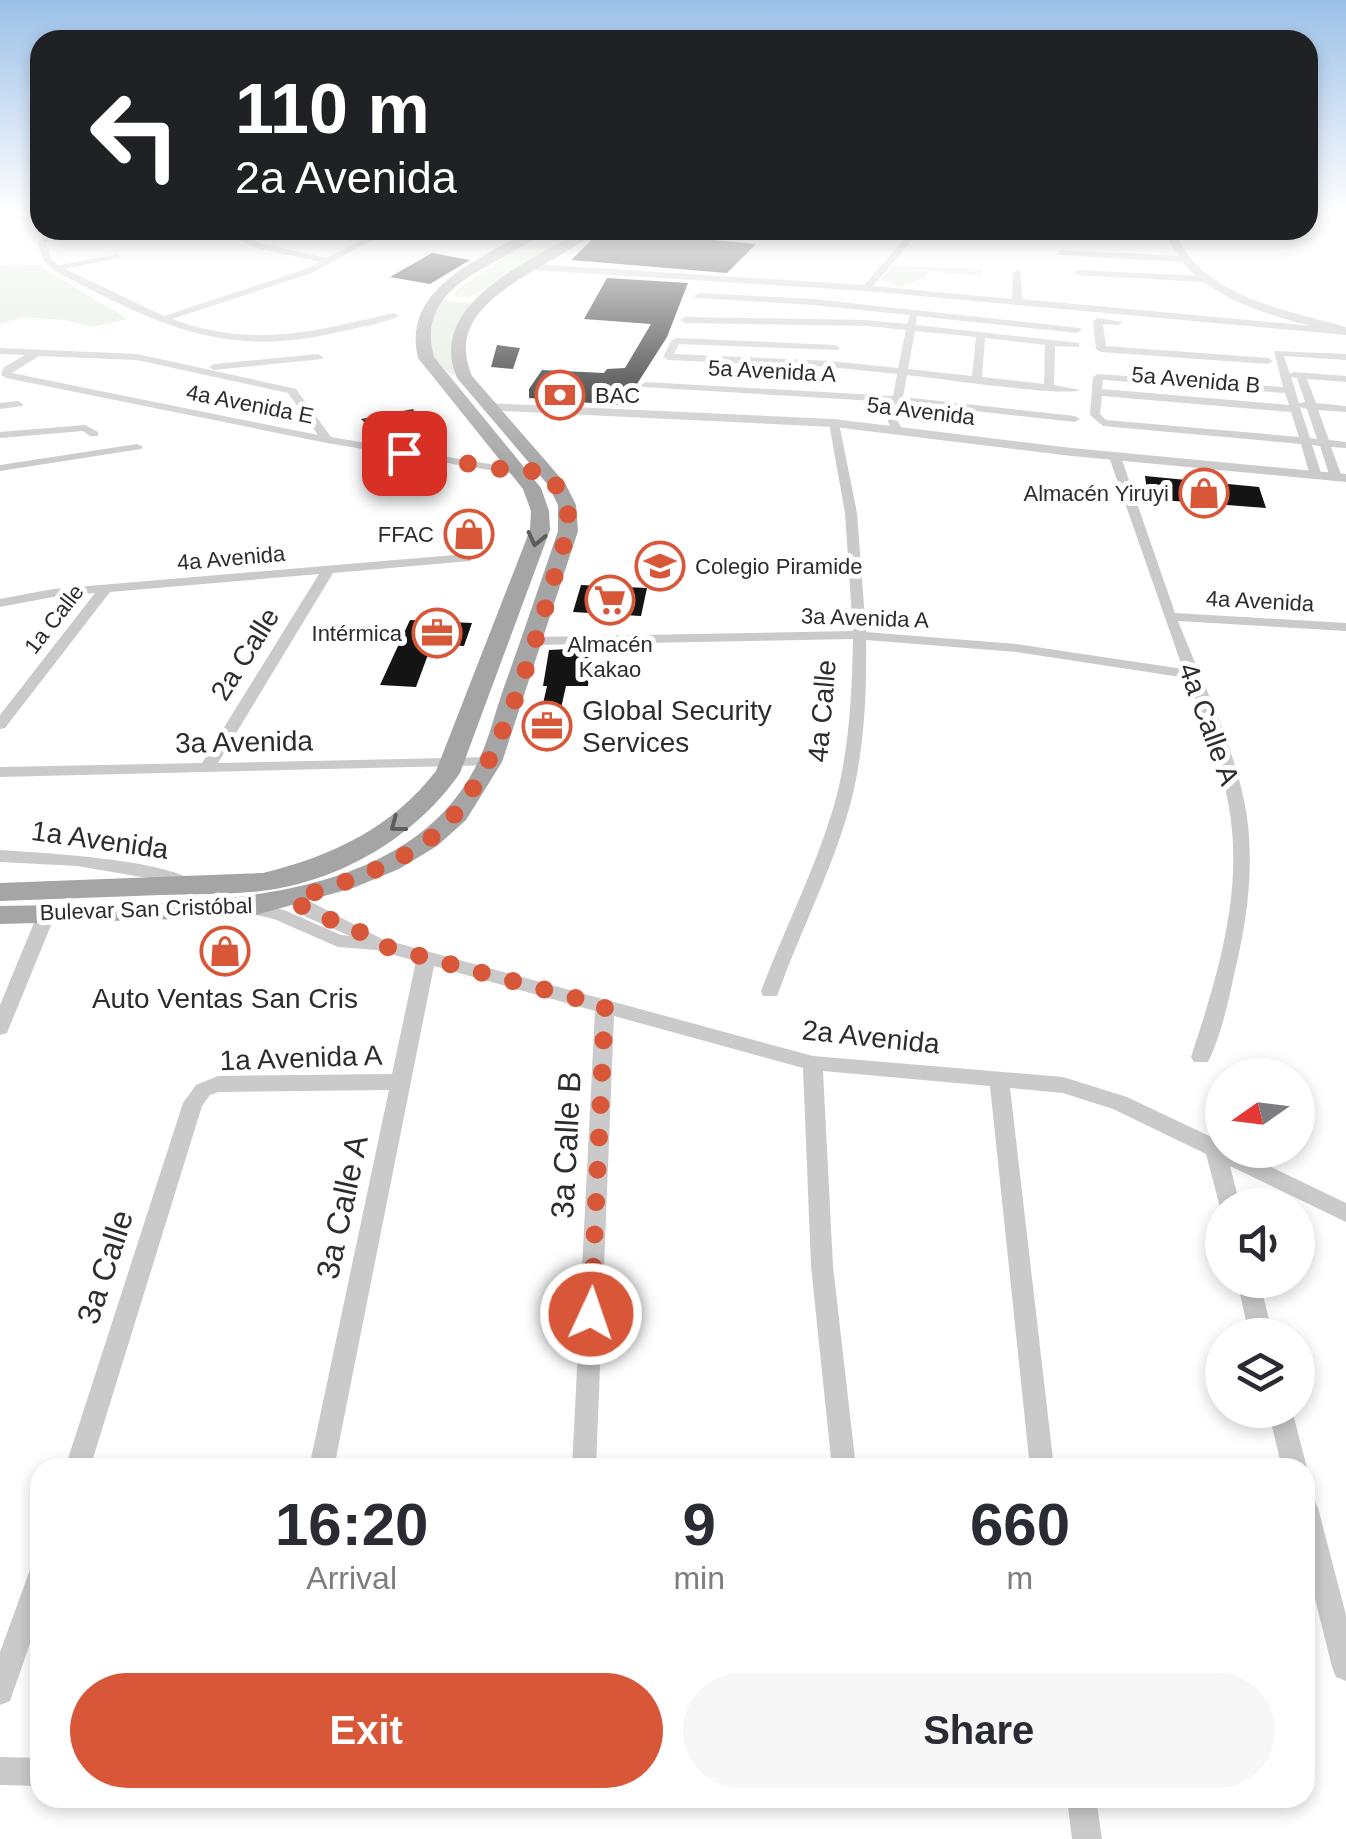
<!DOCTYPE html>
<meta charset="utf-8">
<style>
:root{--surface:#fff;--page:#f7f7f7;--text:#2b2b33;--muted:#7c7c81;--accent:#d95739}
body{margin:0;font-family:Helvetica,sans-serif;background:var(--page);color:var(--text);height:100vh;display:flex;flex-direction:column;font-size:38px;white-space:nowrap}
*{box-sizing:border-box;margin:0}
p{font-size:32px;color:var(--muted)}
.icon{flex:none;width:55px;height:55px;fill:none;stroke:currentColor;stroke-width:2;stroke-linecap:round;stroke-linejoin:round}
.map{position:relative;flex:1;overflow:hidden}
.details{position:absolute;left:30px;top:1458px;width:1285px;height:350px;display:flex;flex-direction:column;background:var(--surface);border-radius:30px;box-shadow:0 5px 15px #0003}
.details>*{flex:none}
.top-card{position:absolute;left:30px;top:30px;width:1288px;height:210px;border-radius:30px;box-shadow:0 5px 15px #0003;background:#202124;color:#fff;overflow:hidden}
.needle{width:65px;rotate:256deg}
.controls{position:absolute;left:1205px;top:1058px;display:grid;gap:20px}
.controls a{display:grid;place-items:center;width:110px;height:110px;border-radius:50%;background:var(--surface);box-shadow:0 5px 15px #0003;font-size:50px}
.pin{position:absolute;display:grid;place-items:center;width:85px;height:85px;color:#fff;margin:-42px;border-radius:20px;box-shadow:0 5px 15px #0006}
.me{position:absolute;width:110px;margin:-55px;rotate:3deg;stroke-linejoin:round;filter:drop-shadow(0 0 8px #0008)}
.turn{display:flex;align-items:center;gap:35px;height:210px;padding:0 40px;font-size:45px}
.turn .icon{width:130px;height:130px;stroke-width:2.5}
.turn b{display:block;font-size:70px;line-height:85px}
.eta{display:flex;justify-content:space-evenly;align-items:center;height:170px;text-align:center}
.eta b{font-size:60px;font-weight:700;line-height:70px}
.action{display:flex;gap:20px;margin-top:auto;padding:20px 40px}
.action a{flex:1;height:115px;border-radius:60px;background:var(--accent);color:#fff;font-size:40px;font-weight:700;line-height:115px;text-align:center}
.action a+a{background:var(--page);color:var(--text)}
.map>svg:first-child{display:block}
.green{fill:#dfe9db}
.building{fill:#141414}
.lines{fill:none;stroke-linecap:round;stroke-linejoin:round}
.minor{fill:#cacaca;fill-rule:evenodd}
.tertiary{fill:#cacaca;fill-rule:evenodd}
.primary{fill:#a5a5a5;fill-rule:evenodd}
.oneway{stroke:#5d5d5d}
.route{stroke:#d95739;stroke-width:18;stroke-dasharray:0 32.4}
.labels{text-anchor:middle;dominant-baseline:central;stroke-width:10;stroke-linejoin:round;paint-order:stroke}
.far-street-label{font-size:22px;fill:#2d2d2d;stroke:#fff}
.far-poi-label{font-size:22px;fill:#2d2d2d;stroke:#fff;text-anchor:end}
.street-label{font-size:28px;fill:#2d2d2d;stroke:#fff}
.poi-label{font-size:28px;fill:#2d2d2d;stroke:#fff;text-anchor:start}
.near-street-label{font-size:32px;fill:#2d2d2d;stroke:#fff}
</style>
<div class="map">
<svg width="1346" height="1839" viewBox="0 0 1346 1839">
<rect width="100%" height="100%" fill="#fff"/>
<path class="green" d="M 544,230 L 586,230 L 469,298 L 453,296 L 458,289 Z
M 38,265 L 128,319 L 93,327 L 65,320 L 23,317 L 0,324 L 0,266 Z
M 895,266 L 982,269 L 982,276 L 928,271 L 926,277 L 900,287 L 881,279 Z
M 442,296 L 452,303 L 478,301 C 449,327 454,341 455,376 C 422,360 422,321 442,296 Z"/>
<path class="building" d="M 602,230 L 639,230 L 636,233 L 756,244 L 727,273 L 571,260 Z
M 432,253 L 470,260 L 430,284 L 390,277 Z
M 607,278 L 688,283 L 667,337 L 637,384 L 629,406 L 529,398 L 529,389 L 542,370 L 604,373 L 607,369 L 625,368 L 651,324 L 584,319 Z
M 497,345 L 520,348 L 513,369 L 491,367 Z
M 413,409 L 435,447 L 384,442 L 361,419 Z
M 1145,476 L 1259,487 L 1266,508 L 1148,499 Z
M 480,524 L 485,541 L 457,544 L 453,527 Z
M 581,585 L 647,588 L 641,616 L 573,612 Z
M 410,620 L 472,623 L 464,646 L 432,644 L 416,687 L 380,685 Z
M 590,648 L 588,686 L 566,686 L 553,744 L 534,743 L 547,686 L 543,686 L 549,650 Z
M 242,943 L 238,959 L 207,960 L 211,944 Z"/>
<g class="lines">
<path class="minor" d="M 46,230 L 54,230 L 46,243 L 51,259 L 58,265 L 119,254 L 119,258 L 65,269 L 164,316 L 306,269 L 320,262 L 256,248 L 219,230 L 230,230 L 262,244 L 327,258 L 381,230 L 391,230 L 312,273 L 172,319 C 253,349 314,331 394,313 L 399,316 C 382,324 359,327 339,332 C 221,360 155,323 53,270 L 43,260 L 38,243 Z
M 708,230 L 737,230 L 756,234 L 752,236 Z
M 913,230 L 921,230 L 873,286 L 1012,299 L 1013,273 L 1017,270 L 1021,273 L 1022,299 L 1346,329 L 1346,335 L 866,291 L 534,270 L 530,267 L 534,264 L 864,285 Z
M 1060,250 L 1182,256 L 1186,259 L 1182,262 L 1057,255 Z
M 1077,270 L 1205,276 L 1209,279 L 1205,282 L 1074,275 Z
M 699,293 L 813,299 L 1080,328 L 1082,330 L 1077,333 L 917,316 L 916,325 L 1079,343 L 1079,347 L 1055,346 L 1054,385 L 1080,390 C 1064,397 936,378 907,375 L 903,397 L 1075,416 L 1080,419 L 1075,422 L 902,403 L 898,422 L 903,430 L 898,433 L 894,432 L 888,422 L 892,402 L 642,387 L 641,385 L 646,382 L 893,396 L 897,374 L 830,367 L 668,360 L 663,357 L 671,341 L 676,338 L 835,345 L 840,348 L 838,350 L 679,344 L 674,354 L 830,361 L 898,368 L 906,330 L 867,326 L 685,323 L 680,320 L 685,317 L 867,320 L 907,324 L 910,315 L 813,305 L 696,298 L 694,296 ZM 915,331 L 976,337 L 972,376 L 908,369 ZM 985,338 L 1045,345 L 1044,384 L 982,377 Z
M 1098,318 L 1123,322 L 1118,325 L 1103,324 L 1106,346 L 1268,358 L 1273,361 L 1268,364 L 1101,352 L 1096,349 L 1093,321 Z
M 0,348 L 137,354 L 292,388 L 296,389 L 331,437 L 519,469 L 546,467 L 552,470 L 546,473 L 519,475 L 327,443 L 6,378 L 1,375 L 4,367 L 25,355 L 0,354 ZM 39,356 L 137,360 L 288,393 L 318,435 L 12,373 Z
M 1274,351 L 1346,354 L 1346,360 L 1284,356 L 1290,374 L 1294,372 L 1346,376 L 1346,382 L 1307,379 L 1316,403 L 1346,406 L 1346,412 L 1318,410 L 1329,440 L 1346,442 L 1346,448 L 1331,447 L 1342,477 L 1340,479 L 1330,477 L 1320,446 L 1312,445 L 1322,476 L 1316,479 L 1310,476 L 1301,444 L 1103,426 L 1090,415 L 1093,377 L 1098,374 L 1283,387 ZM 1291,377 L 1297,378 L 1305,402 L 1299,403 ZM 1103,380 L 1285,393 L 1289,405 L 1102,389 ZM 1102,396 L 1291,412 L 1299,437 L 1106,420 L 1100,414 ZM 1300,407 L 1307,409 L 1317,439 L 1310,438 Z
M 318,354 L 323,357 L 322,359 L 214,370 L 209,367 L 214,364 Z
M 18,401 L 23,404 L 22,406 L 0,409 L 0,403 Z
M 834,420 L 839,423 L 857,513 L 866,632 L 1016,644 L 1183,669 L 1109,457 L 1115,454 L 1121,457 L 1175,613 L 1346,623 L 1346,631 L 1178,621 C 1201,680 1231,738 1244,800 C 1256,858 1248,918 1234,975 C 1228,1003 1221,1036 1208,1062 L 1194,1062 L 1191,1057 C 1218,975 1245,888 1228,802 C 1220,759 1203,718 1187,678 L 1016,652 L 866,640 C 867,696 864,755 849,809 C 831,872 801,930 779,991 L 777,996 L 763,996 L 761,991 C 784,930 814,872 833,809 C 849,755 852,696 853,639 L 534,645 L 527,641 L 534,637 L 853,631 L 845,513 L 829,423 Z
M 85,425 L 98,432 L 98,436 L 90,436 L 83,431 L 0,438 L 0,432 Z
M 137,444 L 143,447 L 141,449 L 0,471 L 0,465 Z
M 466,554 L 472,558 L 470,561 L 333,573 L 218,763 L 490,757 L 498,762 L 495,765 L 0,777 L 0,767 L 202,763 L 319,574 L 110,592 L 5,728 L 0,729 L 0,715 L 95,593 L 53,597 L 0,607 L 0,599 L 53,589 Z
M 0,850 C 40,853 173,859 199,885 L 190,891 L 171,882 L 77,866 L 0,862 Z
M 294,893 L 382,939 L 813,1056 L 1063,1077 L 1127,1097 L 1222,1142 L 1222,1150 L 1236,1150 L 1346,1203 L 1346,1222 L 1230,1166 L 1240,1205 L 1222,1205 L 1221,1211 L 1206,1154 L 1113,1109 L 1063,1093 L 1010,1088 L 1054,1468 L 1030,1468 L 990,1086 L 823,1071 L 833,1266 L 856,1468 L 832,1468 L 811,1266 L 803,1068 L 614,1016 L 596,1468 L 572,1468 L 595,1011 L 434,966 L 334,1468 L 309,1468 L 389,1090 L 219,1092 L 210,1095 L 202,1106 L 90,1468 L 65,1468 L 183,1103 L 196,1085 L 218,1076 L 392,1074 L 416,961 L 376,950 L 338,947 L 274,919 L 243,912 L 240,908 L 249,902 L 284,910 L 341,935 L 350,936 L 306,917 L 285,899 Z
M 47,907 L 56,913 L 9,1028 L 7,1033 L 0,1035 L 0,1005 L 38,913 Z
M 1237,1280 L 1259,1280 L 1273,1335 L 1249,1335 Z
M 1268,1410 L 1292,1410 L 1307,1468 L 1305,1474 L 1305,1468 L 1282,1468 Z
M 1305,1495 L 1314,1499 L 1318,1508 L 1346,1615 L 1346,1681 L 1336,1677 L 1332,1667 L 1305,1559 Z
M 40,1563 L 40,1615 L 10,1701 L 0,1705 L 0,1652 L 31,1567 Z
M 0,1757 L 40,1758 L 40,1786 L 0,1785 Z
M 1067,1798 L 1096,1798 L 1102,1839 L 1072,1839 Z"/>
<path class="tertiary" d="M 1165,230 L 1175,230 C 1198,296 1286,310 1346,327 L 1346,335 C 1282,318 1188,301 1165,230 Z
M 488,403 L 834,419 L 1072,448 L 1346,474 L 1346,482 L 1072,456 L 834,427 L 483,410 L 483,404 Z"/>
<path class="primary" d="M 530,230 L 545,230 C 502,268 413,281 434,357 L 541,488 L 549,511 L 550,530 L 460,773 C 416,837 339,882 261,891 C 228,895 194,894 161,895 C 108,897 54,899 0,901 L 0,883 L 263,873 C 332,856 392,828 436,771 L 530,530 L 531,511 L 523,489 L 418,358 C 401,288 480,259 530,230 Z
M 582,230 L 597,230 C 553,270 438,298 472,376 L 565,483 L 576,505 L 578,531 L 502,762 L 466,820 L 437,846 L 399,869 L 353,888 L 249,917 L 0,924 L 0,906 C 150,901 400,924 478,762 C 489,739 495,713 503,690 C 522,637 540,584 558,531 L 558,505 L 548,485 L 457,378 C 425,303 531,261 582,230 Z"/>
</g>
<defs><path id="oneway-chevron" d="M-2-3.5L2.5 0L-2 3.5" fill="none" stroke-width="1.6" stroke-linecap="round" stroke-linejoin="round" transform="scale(2.5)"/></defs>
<g class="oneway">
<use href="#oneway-chevron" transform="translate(536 539) rotate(103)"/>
<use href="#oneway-chevron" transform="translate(397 825) rotate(143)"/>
</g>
<linearGradient id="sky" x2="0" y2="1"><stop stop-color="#9bc0e8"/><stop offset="0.45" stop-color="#fff"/><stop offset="1" stop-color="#fff" stop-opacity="0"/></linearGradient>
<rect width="1346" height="471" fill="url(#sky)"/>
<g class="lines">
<path class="route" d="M 404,453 L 519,472 L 546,470 L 568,504 L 568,531 C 541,618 502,787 427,841 C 388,869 340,884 294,899 L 311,914 L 352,926 L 376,944 L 605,1006 L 591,1314"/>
</g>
<defs>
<g id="bank-ring" transform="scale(2.5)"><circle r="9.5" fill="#fff" stroke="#d95739" stroke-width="1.5"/><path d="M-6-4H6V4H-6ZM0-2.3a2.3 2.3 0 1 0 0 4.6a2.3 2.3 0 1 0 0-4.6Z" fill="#d95739"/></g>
<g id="shop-ring" transform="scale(2.5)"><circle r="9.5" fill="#fff" stroke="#d95739" stroke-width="1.5"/><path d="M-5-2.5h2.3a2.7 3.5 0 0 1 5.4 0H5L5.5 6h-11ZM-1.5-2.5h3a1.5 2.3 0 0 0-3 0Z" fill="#d95739"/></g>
<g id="school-ring" transform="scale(2.5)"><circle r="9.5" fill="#fff" stroke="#d95739" stroke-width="1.5"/><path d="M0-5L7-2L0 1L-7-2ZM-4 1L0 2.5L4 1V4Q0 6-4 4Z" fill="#d95739"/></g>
<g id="supermarket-ring" transform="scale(2.5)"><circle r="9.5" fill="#fff" stroke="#d95739" stroke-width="1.5"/><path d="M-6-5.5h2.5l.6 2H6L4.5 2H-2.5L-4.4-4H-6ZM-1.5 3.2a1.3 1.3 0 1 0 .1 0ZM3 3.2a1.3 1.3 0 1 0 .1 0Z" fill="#d95739"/></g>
<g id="office-ring" transform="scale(2.5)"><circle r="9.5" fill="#fff" stroke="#d95739" stroke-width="1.5"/><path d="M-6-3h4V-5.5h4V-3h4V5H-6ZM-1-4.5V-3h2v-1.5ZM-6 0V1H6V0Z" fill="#d95739"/></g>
</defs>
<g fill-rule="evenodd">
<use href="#bank-ring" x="560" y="395"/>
<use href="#shop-ring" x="1204" y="493"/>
<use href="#shop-ring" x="469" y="534"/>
<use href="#school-ring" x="660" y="566"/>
<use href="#supermarket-ring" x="610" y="600"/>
<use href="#office-ring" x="437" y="633"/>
<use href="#office-ring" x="547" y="726"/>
<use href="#shop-ring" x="225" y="951"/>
</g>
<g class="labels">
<g class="far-street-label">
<text transform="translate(772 371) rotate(3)">5a Avenida A</text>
<text transform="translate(1196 380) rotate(5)">5a Avenida B</text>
<text transform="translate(250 404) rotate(11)">4a Avenida E</text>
<text transform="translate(921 411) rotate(7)">5a Avenida</text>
<text transform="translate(231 558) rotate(-5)">4a Avenida</text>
<text transform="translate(1260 601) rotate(3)">4a Avenida</text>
<text transform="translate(865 618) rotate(2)">3a Avenida A</text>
<text transform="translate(54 619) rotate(-52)">1a Calle</text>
<text transform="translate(146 909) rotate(-2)">Bulevar San Cristóbal</text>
</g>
<g class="far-poi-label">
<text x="595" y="395" text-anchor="start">BAC</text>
<text x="1169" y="493">Almacén Yiruyi</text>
<text x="434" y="534">FFAC</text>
<text x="695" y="566" text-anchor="start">Colegio Piramide</text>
<text x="402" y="633">Intérmica</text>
<text x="610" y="644" text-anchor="middle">Almacén<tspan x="610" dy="25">Kakao</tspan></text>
</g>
<g class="street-label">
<text transform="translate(245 654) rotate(-58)">2a Calle</text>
<text transform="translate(822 711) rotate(-85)">4a Calle</text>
<text transform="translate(1209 724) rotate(70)">4a Calle A</text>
<text transform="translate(244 742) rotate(-1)">3a Avenida</text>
<text transform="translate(100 840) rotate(8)">1a Avenida</text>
<text transform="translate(871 1037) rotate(6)">2a Avenida</text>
<text transform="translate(301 1058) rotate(-2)">1a Avenida A</text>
</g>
<g class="poi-label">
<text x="582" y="710">Global Security<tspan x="582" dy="32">Services</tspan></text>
<text x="225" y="998" text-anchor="middle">Auto Ventas San Cris</text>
</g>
<g class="near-street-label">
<text transform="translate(566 1145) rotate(-87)">3a Calle B</text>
<text transform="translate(342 1207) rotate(-78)">3a Calle A</text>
<text transform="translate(105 1267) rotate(-72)">3a Calle</text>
</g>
</g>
</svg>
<div class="controls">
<a><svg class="needle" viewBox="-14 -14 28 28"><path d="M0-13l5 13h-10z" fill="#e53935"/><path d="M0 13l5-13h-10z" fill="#7c7c81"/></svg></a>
<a><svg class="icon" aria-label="sound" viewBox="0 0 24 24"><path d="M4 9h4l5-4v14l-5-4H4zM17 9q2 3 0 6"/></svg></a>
<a><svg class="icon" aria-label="layers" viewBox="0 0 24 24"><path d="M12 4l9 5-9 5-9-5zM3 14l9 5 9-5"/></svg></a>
</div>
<div class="pin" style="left:404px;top:453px;background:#d93025"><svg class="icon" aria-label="arrive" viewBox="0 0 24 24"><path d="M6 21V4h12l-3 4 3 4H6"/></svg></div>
<svg class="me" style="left:591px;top:1314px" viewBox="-20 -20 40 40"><circle r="17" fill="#d95739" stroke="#fff" stroke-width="3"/><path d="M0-11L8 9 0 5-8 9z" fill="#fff"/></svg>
<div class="top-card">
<div class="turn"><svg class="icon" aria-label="left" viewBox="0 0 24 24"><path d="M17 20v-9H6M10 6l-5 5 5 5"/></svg><div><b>110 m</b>2a Avenida</div></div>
</div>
<section class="details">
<div class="eta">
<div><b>16:20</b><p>Arrival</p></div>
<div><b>9</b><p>min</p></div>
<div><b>660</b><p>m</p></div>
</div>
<div class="action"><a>Exit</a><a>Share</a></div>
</section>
</div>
